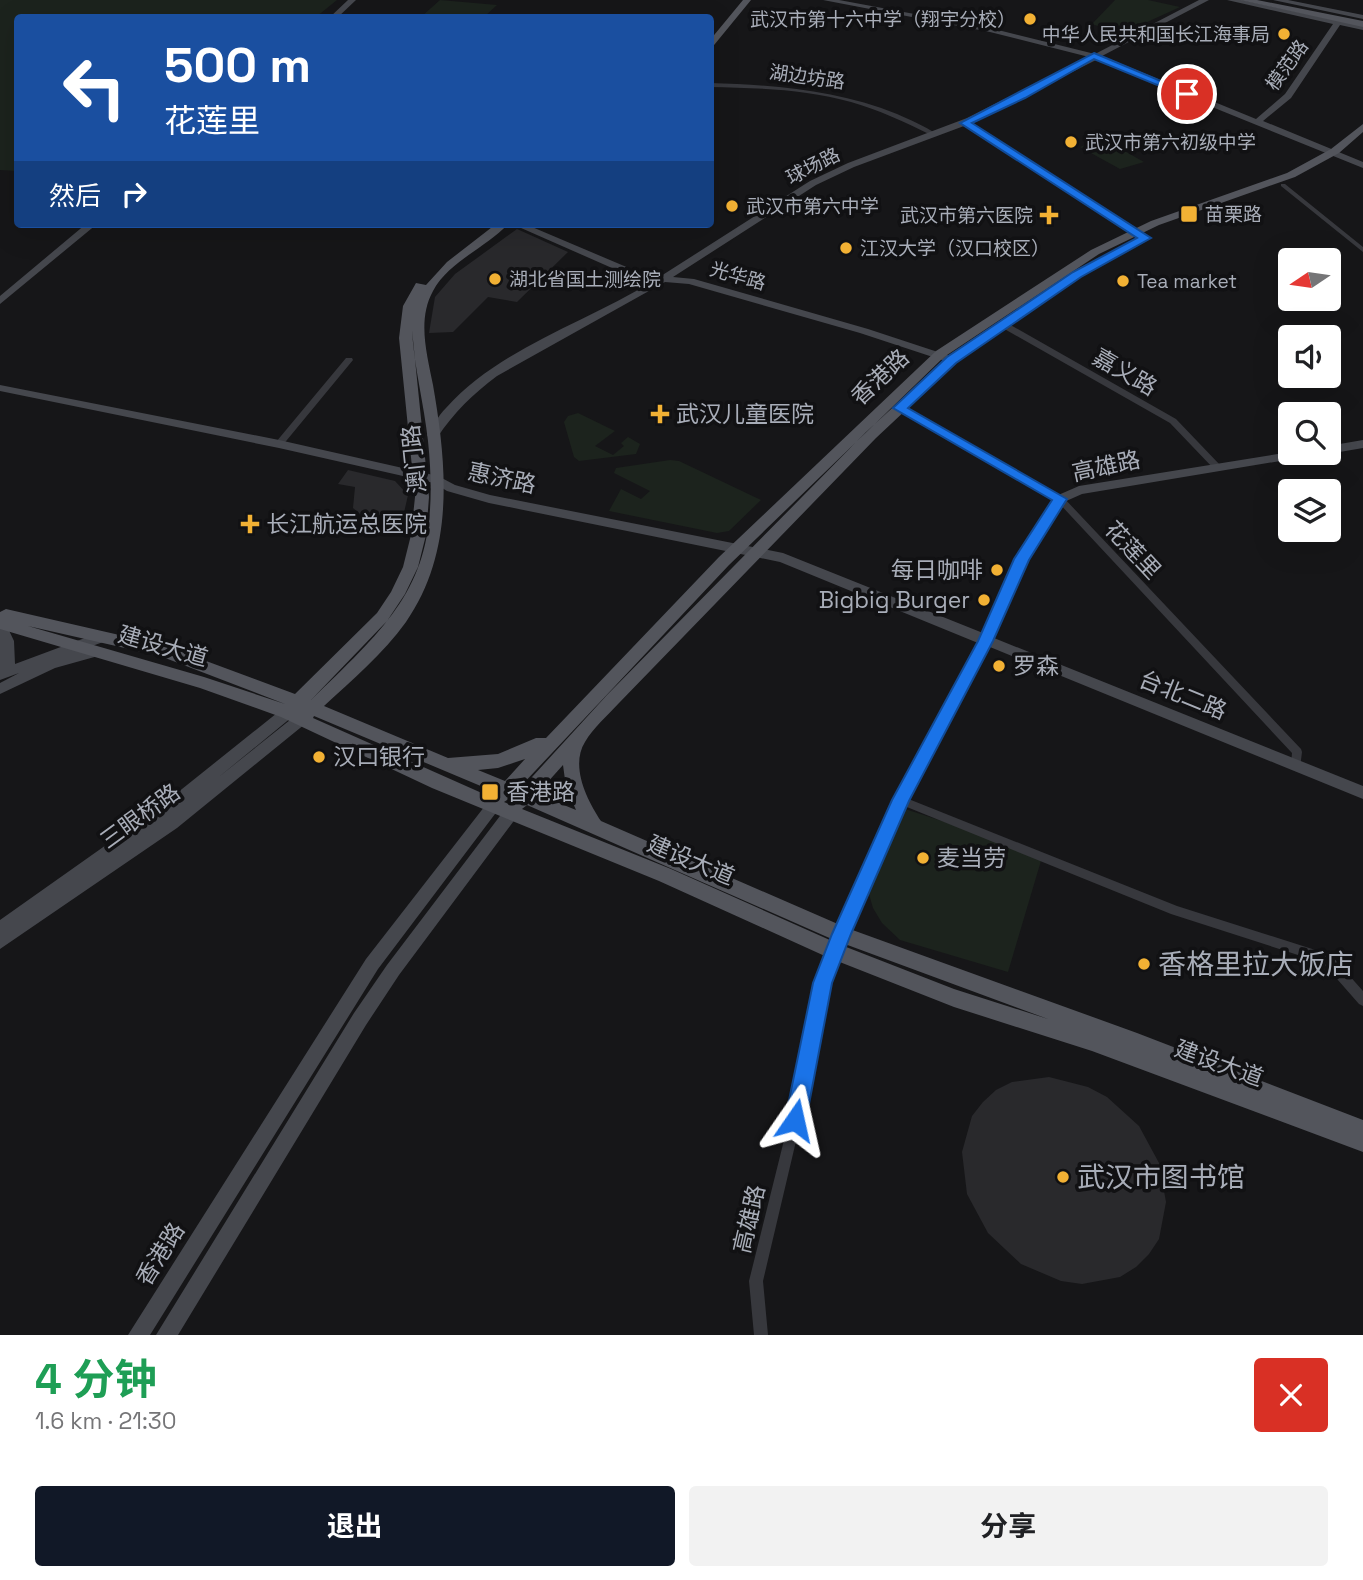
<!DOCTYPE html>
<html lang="zh">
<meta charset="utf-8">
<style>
:root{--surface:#fff;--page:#f2f2f2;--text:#202124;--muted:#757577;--accent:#111827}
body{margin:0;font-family:"Space Grotesk","Noto Sans SC",sans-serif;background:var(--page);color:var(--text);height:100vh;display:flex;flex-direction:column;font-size:26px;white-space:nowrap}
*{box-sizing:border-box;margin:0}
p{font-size:23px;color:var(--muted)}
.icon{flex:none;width:38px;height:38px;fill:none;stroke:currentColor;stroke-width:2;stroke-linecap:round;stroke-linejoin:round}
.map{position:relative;height:1335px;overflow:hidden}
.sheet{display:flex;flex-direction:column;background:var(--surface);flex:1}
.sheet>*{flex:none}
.hud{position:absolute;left:14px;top:14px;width:700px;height:214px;border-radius:7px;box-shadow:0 7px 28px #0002;background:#1a4fa0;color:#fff;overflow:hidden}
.needle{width:46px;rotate:257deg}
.controls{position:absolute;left:1278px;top:248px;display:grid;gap:14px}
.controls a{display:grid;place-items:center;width:63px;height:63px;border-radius:7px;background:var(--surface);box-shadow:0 7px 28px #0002;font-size:35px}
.pin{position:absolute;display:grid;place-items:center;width:60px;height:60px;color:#fff;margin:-30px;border:4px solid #fff;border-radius:50%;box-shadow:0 2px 7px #0007}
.me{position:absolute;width:77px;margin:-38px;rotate:11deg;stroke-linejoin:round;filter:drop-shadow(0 0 5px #0008)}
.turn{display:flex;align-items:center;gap:24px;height:147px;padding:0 35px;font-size:32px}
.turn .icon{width:91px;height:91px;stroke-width:2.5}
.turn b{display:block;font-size:49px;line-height:60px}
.then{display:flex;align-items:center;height:66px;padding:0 35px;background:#0003;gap:14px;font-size:26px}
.round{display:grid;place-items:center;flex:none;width:74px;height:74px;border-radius:7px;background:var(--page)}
.headline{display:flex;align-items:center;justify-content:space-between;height:119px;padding:0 35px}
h1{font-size:42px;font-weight:700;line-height:52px;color:#1e9e55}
.primary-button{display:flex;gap:14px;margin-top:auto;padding:14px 35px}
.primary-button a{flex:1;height:80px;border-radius:7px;background:var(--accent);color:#fff;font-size:28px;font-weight:700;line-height:80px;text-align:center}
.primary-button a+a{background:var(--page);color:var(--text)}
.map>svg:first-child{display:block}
.green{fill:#1c231d}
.building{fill:#29292c}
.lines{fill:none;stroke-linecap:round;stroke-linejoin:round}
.street{fill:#37383d;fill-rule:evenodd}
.secondary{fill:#45474d;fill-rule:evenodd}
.primary{fill:#53555c;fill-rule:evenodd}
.route{fill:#1a73e8;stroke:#114b97;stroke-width:2}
.poi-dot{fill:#f2b134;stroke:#111113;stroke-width:2.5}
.labels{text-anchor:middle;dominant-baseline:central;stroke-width:7;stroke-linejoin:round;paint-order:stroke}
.far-poi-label{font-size:19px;fill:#a8adb8;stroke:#111113;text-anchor:start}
.far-street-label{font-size:19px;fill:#a8adb8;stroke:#111113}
.street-label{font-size:23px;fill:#a8adb8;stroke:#111113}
.poi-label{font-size:23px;fill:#a8adb8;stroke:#111113;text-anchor:start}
.near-poi-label{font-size:28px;fill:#a8adb8;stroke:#111113;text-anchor:start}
</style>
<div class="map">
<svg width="1363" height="1335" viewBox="0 0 1363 1335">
<rect width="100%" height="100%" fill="#161618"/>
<path class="green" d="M 0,0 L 337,0 L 316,17 L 18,18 L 17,171 L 0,170 Z
M 440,0 L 497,5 L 484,17 L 421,17 Z
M 1115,0 L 1148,0 L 1180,7 L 1121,34 L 1092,24 Z
M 1103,139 L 1144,162 L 1120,169 L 1080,147 Z
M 578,413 L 615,431 L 595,446 L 613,455 L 624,446 L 621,443 L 628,437 L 640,444 L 636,454 L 579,461 L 574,457 L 564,422 L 568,416 Z
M 670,460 L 679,461 L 761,500 L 729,531 L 717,533 L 609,511 L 621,489 L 641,499 L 650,491 L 614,473 L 616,468 Z
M 905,809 L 1043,854 L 1008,972 L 900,940 L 882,923 L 873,908 L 869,894 Z"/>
<path class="building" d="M 517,229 L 568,252 L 517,302 L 488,297 L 453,332 L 429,333 L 435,297 L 455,274 Z
M 348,470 L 395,481 L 408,495 L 399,535 L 379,535 L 382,523 L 365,518 L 353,508 L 355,487 L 338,484 Z
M 1049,1077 L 1088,1087 L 1107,1097 L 1139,1126 L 1159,1163 L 1166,1202 L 1159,1239 L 1149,1254 L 1136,1267 L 1120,1277 L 1082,1284 L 1061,1281 L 1021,1264 L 988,1233 L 967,1194 L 962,1152 L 972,1116 L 983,1102 L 996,1090 L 1012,1082 Z"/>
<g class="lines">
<path class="street" d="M 710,83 C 775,85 837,90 897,114 C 910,120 925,126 936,134 L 931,135 C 905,122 879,110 851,102 C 805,89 757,88 710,87 Z
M 1281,184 L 1285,184 L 1363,247 L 1363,252 L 1281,186 Z
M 1001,323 L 1007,323 L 1176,419 L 1220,465 L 1221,467 L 1220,469 L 1214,469 L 1170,423 L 1001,327 Z
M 346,358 L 352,358 L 353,360 L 282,446 L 276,446 L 276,442 Z
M 896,406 L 902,406 L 1063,497 L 1301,749 L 1302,752 L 1300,768 L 1296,769 L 1292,768 L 1291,765 L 1292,753 L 1057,501 L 896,410 Z
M 901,796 L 1177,906 L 1331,955 L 1363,991 L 1363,1006 L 1359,1004 L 1323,963 L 1171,914 L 897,803 L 896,800 L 897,797 Z
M 834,946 L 838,947 L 840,951 L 829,983 L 801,1120 L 763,1281 L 768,1335 L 754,1335 L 749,1281 L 789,1120 L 817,983 L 828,951 L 830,947 Z"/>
<path class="secondary" d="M 348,0 L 356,0 L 337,18 L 329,18 Z
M 823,0 L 839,0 L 990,28 L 1095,54 L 1199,0 L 1209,0 L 1102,56 L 1256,119 L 1285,94 L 1333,24 L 1227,0 L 1242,0 L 1363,26 L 1363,30 L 1340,25 L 1291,98 L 1263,121 L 1363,162 L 1363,168 L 1096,60 L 971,123 L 1148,236 L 1148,240 L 1142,240 L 964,126 L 854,167 L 816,185 L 673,277 L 694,279 L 868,329 L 956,358 L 956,362 L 948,362 L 860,333 L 689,284 L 665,282 L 497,376 C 473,394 454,412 437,438 L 429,438 L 427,435 C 433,426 438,416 446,408 C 500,348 585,323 653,281 L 637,279 L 512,224 L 525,224 L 643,274 L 661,276 L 810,181 L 848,163 L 967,118 L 1089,57 L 990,32 Z
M 1273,0 L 1288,0 L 1363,15 L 1363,19 Z
M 86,224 L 97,224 L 0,304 L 0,296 Z
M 0,385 L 279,440 L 438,476 L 455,485 L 490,495 L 783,553 L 983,633 L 1016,559 L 1056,496 L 1079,486 L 1290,452 L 1310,453 L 1304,457 L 1082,494 L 1064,502 L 1028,560 L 994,638 L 1363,786 L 1363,799 L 990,647 L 908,801 L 840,956 L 834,959 L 828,956 L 826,951 L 893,800 L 978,643 L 780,562 L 489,503 L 447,491 L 434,483 L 279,448 L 0,391 Z
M 1363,440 L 1363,448 L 1328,454 L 1326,453 L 1328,453 L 1328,446 Z
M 0,621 L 5,622 L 14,641 L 15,664 L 101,632 L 108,637 L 106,641 L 78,651 L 93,647 L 100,652 L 98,656 L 55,668 L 0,694 L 0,683 L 19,673 L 0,680 Z
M 287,707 L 292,709 L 294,713 L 292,717 L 220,776 L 295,716 L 305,716 L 307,720 L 305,724 L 177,828 L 0,949 L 0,920 L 157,809 L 282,709 Z
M 493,800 L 498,802 L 501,806 L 498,810 L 378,969 L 150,1335 L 128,1335 L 366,959 L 488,802 Z
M 511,807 L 516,808 L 519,813 L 516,818 L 399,975 L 366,1025 L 178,1335 L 156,1335 L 354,1013 L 387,965 L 506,808 Z"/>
<path class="primary" d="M 743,0 L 751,0 L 710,50 L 710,40 Z
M 1240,0 L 1257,0 L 1363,21 L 1363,27 Z
M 1363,124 L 1363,132 L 1339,153 L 1295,177 L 1159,225 L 1099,254 L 944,357 L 729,565 L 520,787 L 522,788 L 607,695 L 866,432 L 948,357 L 1051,288 L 1059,288 L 1059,292 L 956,363 L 876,438 L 619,703 C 608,715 593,728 585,742 C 570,766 587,800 601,821 L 847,928 L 1137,1033 L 1363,1120 L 1363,1152 L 1092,1051 L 954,1007 L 827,957 L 659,881 L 432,788 L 281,717 L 200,688 L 0,629 L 0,612 L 6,609 L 163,645 L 295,694 L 377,613 L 391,592 L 403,567 L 411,535 L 415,497 L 399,338 L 403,306 L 416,283 L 426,285 L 447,262 L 496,224 L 508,224 C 486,248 449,261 433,291 C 417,320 427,354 433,385 C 447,466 455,551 406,622 C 383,654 352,680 324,706 L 448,758 L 498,754 L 536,738 L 546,738 L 719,557 L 936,351 L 1091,250 L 1151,221 L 1287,173 L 1331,149 ZM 412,330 C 414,367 424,404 428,441 C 442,577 401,613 310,701 L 387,621 L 405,594 L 418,567 L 426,535 L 429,497 ZM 28,626 L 160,656 L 285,704 L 204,677 ZM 314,716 L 495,792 L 493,798 L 313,718 ZM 525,759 L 505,781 L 478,770 L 498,768 ZM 563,765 L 566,787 L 576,810 L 537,794 ZM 510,798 L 512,799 L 511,805 L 504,802 ZM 527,805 L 834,940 L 1048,1019 L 954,989 L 841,945 L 671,869 L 522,809 Z"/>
</g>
<path class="route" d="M 1094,53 L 1192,94 L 1184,96 L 1094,59 L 1025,98 L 972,123 L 1151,238 L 1081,277 L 956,363 L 908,408 L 1067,499 L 1029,560 L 993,641 L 909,801 L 851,934 L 832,983 L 806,1120 L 803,1128 L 795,1131 L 788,1128 L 785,1120 L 813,983 L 832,934 L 892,800 L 978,641 L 1014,559 L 1052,500 L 893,408 L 947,357 L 1073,272 L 1137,238 L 960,123 Z"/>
<g class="poi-dot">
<circle cx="1030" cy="19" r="7"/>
<circle cx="1284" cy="34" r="7"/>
<circle cx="1071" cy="142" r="7"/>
<circle cx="732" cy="206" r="7"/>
<rect x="1180" y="205" width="18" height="18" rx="3.5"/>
<path d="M1045.5 204.5h7v7h7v7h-7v7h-7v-7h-7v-7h7z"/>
<circle cx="846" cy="248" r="7"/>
<circle cx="495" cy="279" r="7"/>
<circle cx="1123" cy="281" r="7"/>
<path d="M656.5 403.5h7v7h7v7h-7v7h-7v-7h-7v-7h7z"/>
<path d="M246.5 513.5h7v7h7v7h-7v7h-7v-7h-7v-7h7z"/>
<circle cx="997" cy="570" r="7"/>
<circle cx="984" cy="600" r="7"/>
<circle cx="999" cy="666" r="7"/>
<circle cx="319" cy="757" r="7"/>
<rect x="481" y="783" width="18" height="18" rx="3.5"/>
<circle cx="923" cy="858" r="7"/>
<circle cx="1144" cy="964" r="7"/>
<circle cx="1063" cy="1177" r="7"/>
</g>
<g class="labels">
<g class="far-poi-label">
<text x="1016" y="19" text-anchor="end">武汉市第十六中学（翔宇分校）</text>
<text x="1270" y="34" text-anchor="end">中华人民共和国长江海事局</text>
<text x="1085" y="142">武汉市第六初级中学</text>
<text x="746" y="206">武汉市第六中学</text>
<text x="1205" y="214">苗栗路</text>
<text x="1033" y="215" text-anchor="end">武汉市第六医院</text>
<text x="860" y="248">江汉大学（汉口校区）</text>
<text x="509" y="279">湖北省国土测绘院</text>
<text x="1137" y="281">Tea market</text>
</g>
<g class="far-street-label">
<text transform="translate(1287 65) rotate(-54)">模范路</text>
<text transform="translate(807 77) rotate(8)">湖边坊路</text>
<text transform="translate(813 166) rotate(-27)">球场路</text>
<text transform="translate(738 276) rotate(16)">光华路</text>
</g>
<g class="street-label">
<text transform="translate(1125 372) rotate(30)">嘉义路</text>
<text transform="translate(880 377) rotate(-43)">香港路</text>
<text transform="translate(414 459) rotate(-96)">澳门路</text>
<text transform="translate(1106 466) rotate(-12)">高雄路</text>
<text transform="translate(502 478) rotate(12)">惠济路</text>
<text transform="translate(1133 550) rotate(47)">花莲里</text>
<text transform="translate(163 646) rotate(16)">建设大道</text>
<text transform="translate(1183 695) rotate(22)">台北二路</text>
<text transform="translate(140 816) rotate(-36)">三眼桥路</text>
<text transform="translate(691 860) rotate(23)">建设大道</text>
<text transform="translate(1219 1063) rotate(20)">建设大道</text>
<text transform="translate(749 1219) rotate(-77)">高雄路</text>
<text transform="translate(160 1254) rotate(-58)">香港路</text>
</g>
<g class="poi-label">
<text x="676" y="414">武汉儿童医院</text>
<text x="266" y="524">长江航运总医院</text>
<text x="983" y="570" text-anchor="end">每日咖啡</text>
<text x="970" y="600" text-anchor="end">Bigbig Burger</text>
<text x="1013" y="666">罗森</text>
<text x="333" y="757">汉口银行</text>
<text x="506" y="792">香港路</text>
<text x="937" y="858">麦当劳</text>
</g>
<g class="near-poi-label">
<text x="1158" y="964">香格里拉大饭店</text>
<text x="1077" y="1177">武汉市图书馆</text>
</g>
</g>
</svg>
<div class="controls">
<a><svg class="needle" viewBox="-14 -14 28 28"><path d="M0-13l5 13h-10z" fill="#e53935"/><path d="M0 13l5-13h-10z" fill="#757577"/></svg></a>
<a><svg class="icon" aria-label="sound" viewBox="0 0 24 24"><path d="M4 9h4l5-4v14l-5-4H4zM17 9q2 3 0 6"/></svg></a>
<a><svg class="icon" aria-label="search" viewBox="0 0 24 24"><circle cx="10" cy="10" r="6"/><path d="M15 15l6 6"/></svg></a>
<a><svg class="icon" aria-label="layers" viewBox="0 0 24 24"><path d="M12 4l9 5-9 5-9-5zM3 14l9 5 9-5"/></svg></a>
</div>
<div class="pin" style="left:1187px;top:94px;background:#d93025"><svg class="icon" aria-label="arrive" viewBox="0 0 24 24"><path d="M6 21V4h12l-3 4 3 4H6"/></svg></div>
<svg class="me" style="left:795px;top:1120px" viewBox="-20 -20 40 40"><path d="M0-17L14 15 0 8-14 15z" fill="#1a73e8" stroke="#fff" stroke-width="4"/></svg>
<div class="hud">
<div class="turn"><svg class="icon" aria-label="left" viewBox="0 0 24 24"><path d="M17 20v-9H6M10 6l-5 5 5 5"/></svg><div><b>500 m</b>花莲里</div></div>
<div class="then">然后<svg class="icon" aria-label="right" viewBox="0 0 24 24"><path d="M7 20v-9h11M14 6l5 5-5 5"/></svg></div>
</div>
</div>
<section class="sheet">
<div class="headline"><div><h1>4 分钟</h1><p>1.6 km · 21:30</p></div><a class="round" style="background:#d93025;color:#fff"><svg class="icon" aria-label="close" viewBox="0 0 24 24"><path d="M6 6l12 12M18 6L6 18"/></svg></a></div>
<div class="primary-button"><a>退出</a><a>分享</a></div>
</section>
